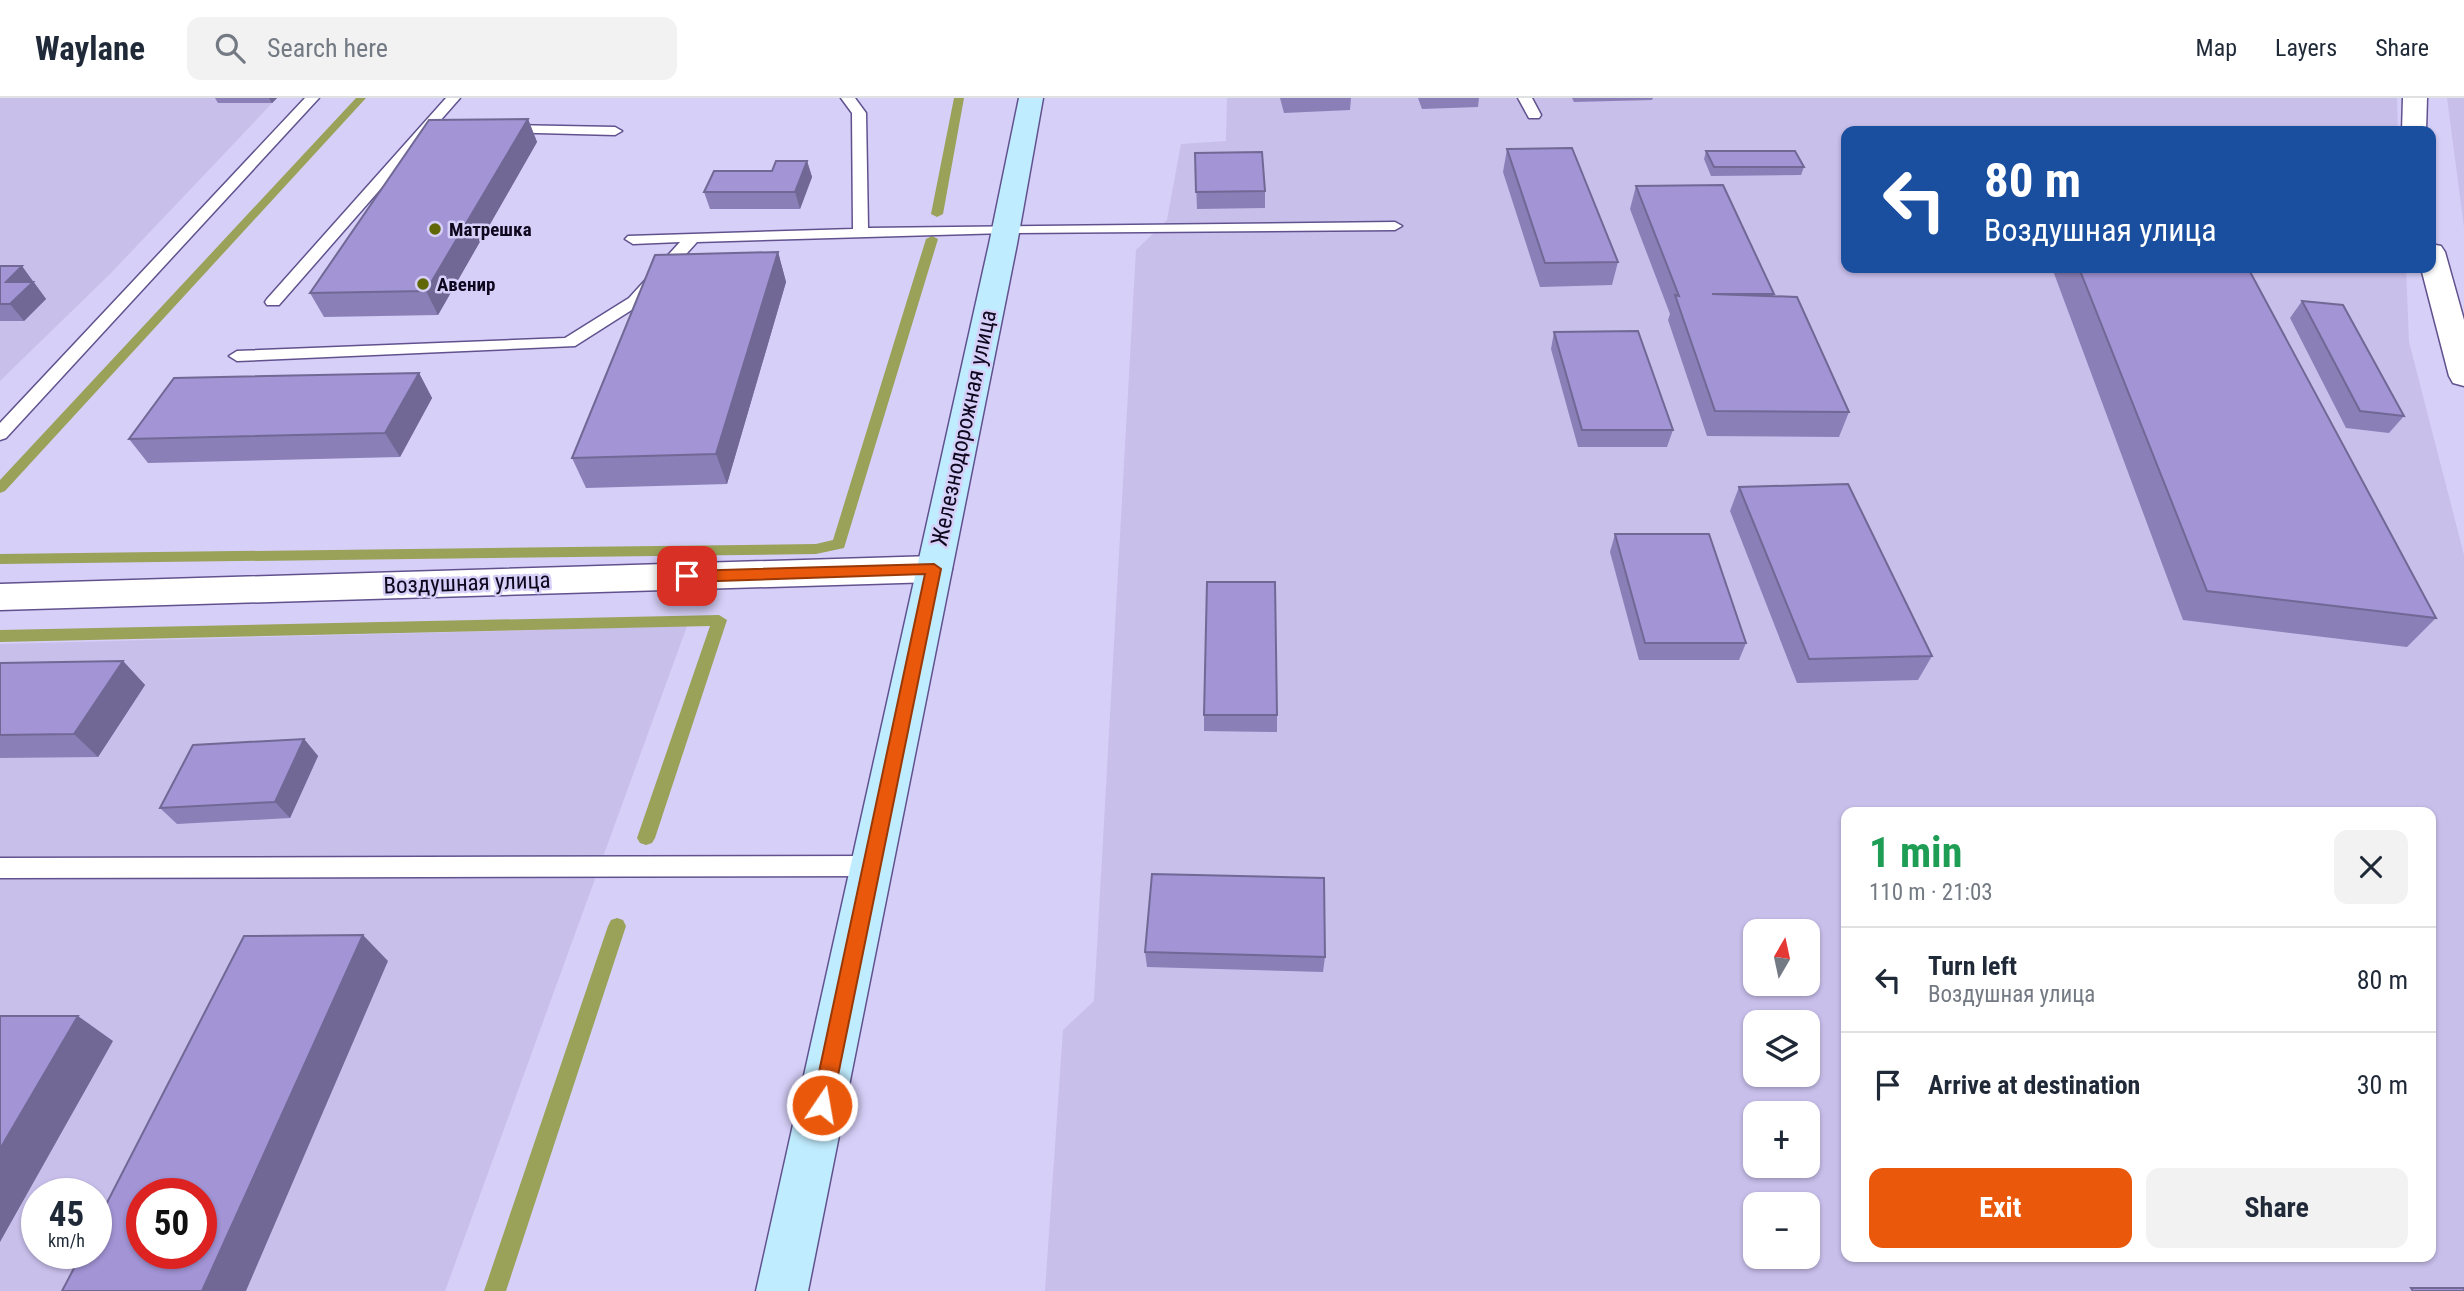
<!DOCTYPE html>
<meta charset="utf-8">
<style>
:root{--surface:#fff;--page:#f2f2f3;--text:#1f2937;--muted:#747a83;--line:#e0e1e3;--accent:#ea580c}
body{margin:0;font-family:"Roboto Condensed",sans-serif;background:var(--page);color:var(--text);height:100vh;display:flex;flex-direction:column;font-size:26px;white-space:nowrap}
*{box-sizing:border-box;margin:0}
p{font-size:23px;color:var(--muted)}
.icon{flex:none;width:38px;height:38px;fill:none;stroke:currentColor;stroke-width:2;stroke-linecap:round;stroke-linejoin:round}
.map{position:relative;flex:1;overflow:hidden}
.panel{position:absolute;left:1841px;top:709px;width:595px;height:455px;display:flex;flex-direction:column;background:var(--surface);border-radius:14px;box-shadow:0 2px 5px #0004}
.panel>*{flex:none}
.top-card{position:absolute;left:1841px;top:28px;width:595px;height:147px;border-radius:14px;box-shadow:0 2px 5px #0004;background:#1a4fa0;color:#fff;overflow:hidden}
.needle{width:46px;rotate:9deg}
.fabs{position:absolute;left:1743px;top:821px;display:grid;gap:14px}
.fabs a{display:grid;place-items:center;width:77px;height:77px;border-radius:14px;background:var(--surface);box-shadow:0 2px 5px #0004;font-size:35px}
.speed{position:absolute;left:21px;top:1080px;display:flex;gap:14px;font-size:35px;font-weight:700;text-align:center}
.speed>*{display:grid;place-content:center;width:91px;height:91px;border-radius:50%;background:var(--surface);box-shadow:0 2px 5px #0004;line-height:1}
.speed small{font-size:18px;font-weight:400}
.speed .limit{border:10px solid #d22;background:#fff;color:#111}
.pin{position:absolute;display:grid;place-items:center;width:60px;height:60px;color:#fff;margin:-30px;border-radius:14px;box-shadow:0 4px 10px #0006}
.me{position:absolute;width:77px;margin:-38px;rotate:12deg;stroke-linejoin:round;filter:drop-shadow(0 0 5px #0008)}
.turn{display:flex;align-items:center;gap:24px;height:147px;padding:0 28px;font-size:32px}
.turn .icon{width:91px;height:91px;stroke-width:2.5}
.turn b{display:block;font-size:49px;line-height:60px}
.round{display:grid;place-items:center;flex:none;width:74px;height:74px;border-radius:14px;background:var(--page)}
.overview{display:flex;align-items:center;justify-content:space-between;height:119px;padding:0 28px}
h1{font-size:42px;font-weight:700;line-height:52px;color:#1e9e55}
.action{display:flex;gap:14px;margin-top:auto;padding:14px 28px}
.action a{flex:1;height:80px;border-radius:14px;background:var(--accent);color:#fff;font-size:28px;font-weight:700;line-height:80px;text-align:center}
.action a+a{background:var(--page);color:var(--text)}
ul{padding:0;list-style:none}
li{display:flex;align-items:center;gap:21px;height:105px;padding:0 28px;border-top:2px solid var(--line)}
li div{flex:1}
li b{display:block;font-size:26px}
li em{font-style:normal}
header{display:flex;align-items:center;gap:42px;box-sizing:border-box;height:98px;padding:0 35px;background:var(--surface);border-bottom:2px solid var(--line)}
header strong{font-size:33px}
nav{display:flex;gap:38px;margin-inline-start:auto;font-size:24px}
.search{width:490px;height:63px;background:var(--page);display:flex;align-items:center;gap:18px;box-sizing:border-box;padding:0 24px;border-radius:14px;color:var(--muted);font-size:26px}
.map>svg:first-child{display:block}
.built{fill:#c8bfeb;fill-rule:evenodd}
.lines{fill:none;stroke-linecap:round;stroke-linejoin:round}
.stream{fill:#9aa158;fill-rule:evenodd}
.lane-casing{stroke:#61528e;stroke-width:3}
.street-casing{stroke:#61528e;stroke-width:3}
.secondary-casing{stroke:#61528e;stroke-width:3}
.lane{fill:#fff;fill-rule:evenodd}
.street{fill:#fff;fill-rule:evenodd}
.secondary{fill:#c0ecff;fill-rule:evenodd}
.wall{fill:#8b7fb7}
.shaded-wall{fill:#716895}
.building{fill:#a294d5;stroke:#716895;stroke-width:2;fill-rule:evenodd}
.route{fill:#ea580c;stroke:#983908;stroke-width:2}
.poi-dot{fill:#616706;stroke:#d6cff8;stroke-width:2.5}
.labels{text-anchor:middle;dominant-baseline:central;stroke-width:5;stroke-linejoin:round;paint-order:stroke}
.far-poi-label{font-size:19px;font-weight:bold;fill:#0e071e;stroke:#d6cff8;text-anchor:start}
.street-label{font-size:23px;fill:#0e071e;stroke:#d6cff8}
</style>
<header>
<strong>Waylane</strong>
<div class="search"><svg class="icon" aria-label="search" viewBox="0 0 24 24"><circle cx="10" cy="10" r="6"/><path d="M15 15l6 6"/></svg>Search here</div>
<nav><a>Map</a><a>Layers</a><a>Share</a></nav>
</header>
<div class="map">
<svg width="2464" height="1193" viewBox="0 0 2464 1193">
<rect width="100%" height="100%" fill="#d6cff8"/>
<path class="built" d="M 0,0 L 277,0 L 110,176 L 0,283 Z
M 1227,0 L 2397,0 L 2398,33 L 1846,33 L 1846,170 L 2406,170 L 2409,244 L 2464,457 L 2464,1193 L 1045,1193 L 1063,932 L 1094,903 L 1136,152 L 1167,122 L 1181,46 L 1226,43 ZM 1846,714 L 2431,714 L 2431,1158 L 1846,1158 ZM 1755,833 L 1808,833 L 1808,886 L 1755,886 ZM 1755,924 L 1808,924 L 1808,976 L 1755,976 ZM 1755,1015 L 1808,1015 L 1808,1068 L 1755,1068 ZM 1755,1106 L 1808,1106 L 1808,1158 L 1755,1158 Z
M 2447,0 L 2464,0 L 2464,129 Z
M 687,528 L 445,1193 L 0,1193 L 0,546 ZM 37,1096 L 96,1096 L 96,1155 L 37,1155 ZM 142,1096 L 201,1096 L 201,1155 L 142,1155 Z"/>
<g class="lines">
<path class="stream" d="M 356,0 L 366,0 L 5,393 L 0,395 L 0,382 Z
M 954,0 L 964,0 L 943,116 L 937,119 L 931,116 Z
M 932,138 L 938,141 L 844,450 L 816,456 L 0,466 L 0,456 L 816,446 L 833,442 L 926,141 Z
M 719,517 L 727,522 L 655,740 L 652,745 L 646,747 L 640,745 L 637,740 L 710,528 L 0,544 L 0,532 Z
M 617,820 L 623,822 L 626,828 L 506,1193 L 484,1193 L 608,828 L 611,822 Z"/>
<g class="lane-casing">
<path id="lane" d="M 305,0 L 319,0 L 6,340 L 0,342 L 0,325 Z
M 446,0 L 460,0 L 279,207 L 267,207 L 265,204 L 267,201 Z
M 841,0 L 855,0 L 866,15 L 868,130 L 1395,124 L 1402,128 L 1395,132 L 1006,135 L 697,144 L 641,206 L 575,248 L 237,263 L 229,258 L 237,253 L 565,240 L 629,200 L 680,144 L 633,146 L 625,141 L 628,138 L 853,131 L 852,15 Z
M 1518,0 L 1532,0 L 1541,17 L 1539,20 L 1529,20 Z
M 505,27 L 615,29 L 622,33 L 615,37 L 500,34 L 500,28 Z
M 872,758 L 880,761 L 884,768 L 880,775 L 872,778 L 0,780 L 0,760 Z"/>
</g>
<g class="street-casing">
<path id="street" d="M 2403,0 L 2427,0 L 2426,33 L 2402,33 Z
M 2431,146 L 2441,148 L 2445,154 L 2464,222 L 2464,288 L 2453,285 L 2449,278 L 2421,170 L 2431,170 Z
M 934,458 L 947,462 L 952,471 L 947,480 L 934,484 L 0,512 L 0,486 Z"/>
</g>
<g class="secondary-casing">
<path id="secondary" d="M 1019,0 L 1043,0 L 1017,146 L 808,1193 L 756,1193 L 989,146 Z"/>
</g>
<use href="#lane" class="lane"/>
<use href="#street" class="street"/>
<use href="#secondary" class="secondary"/>
</g>
<path class="wall" d="M 215,0 L 277,0 L 272,5 L 218,5 Z
M 1280,0 L 1351,0 L 1350,12 L 1284,15 Z
M 1418,0 L 1479,0 L 1478,9 L 1422,11 Z
M 1572,0 L 1653,0 L 1652,2 L 1574,4 Z
M 528,21 L 537,44 L 438,217 L 324,219 L 310,195 Z
M 1507,51 L 1618,164 L 1612,187 L 1540,189 L 1503,74 Z
M 1706,53 L 1804,69 L 1801,77 L 1711,78 L 1704,61 Z
M 1195,55 L 1265,93 L 1265,110 L 1197,111 Z
M 807,63 L 812,79 L 800,111 L 710,111 L 704,94 L 772,73 Z
M 1636,88 L 1774,196 L 1773,198 L 1849,314 L 1839,339 L 1707,338 L 1668,222 L 1670,216 L 1630,111 Z
M 778,154 L 786,184 L 727,386 L 586,390 L 572,360 Z
M 0,168 L 35,185 L 35,186 L 46,201 L 24,223 L 0,223 Z
M 2052,170 L 2248,170 L 2436,520 L 2407,549 L 2183,522 Z
M 2302,203 L 2404,318 L 2389,335 L 2346,330 L 2290,220 Z
M 1554,234 L 1673,332 L 1667,349 L 1578,349 L 1551,251 Z
M 419,275 L 432,300 L 400,359 L 148,365 L 129,341 Z
M 1739,389 L 1932,558 L 1918,582 L 1797,585 L 1730,413 Z
M 1615,436 L 1746,545 L 1739,562 L 1639,562 L 1610,454 Z
M 123,563 L 145,587 L 98,659 L 0,660 L 0,565 Z
M 1204,617 L 1277,617 L 1277,634 L 1204,633 Z
M 304,641 L 318,658 L 290,720 L 177,726 L 160,710 Z
M 1145,854 L 1325,859 L 1323,874 L 1147,869 Z"/>
<path class="shaded-wall" d="M 269,0 L 277,0 L 272,5 Z
M 528,21 L 537,44 L 438,217 L 426,193 Z
M 807,63 L 812,79 L 800,111 L 795,94 Z
M 778,154 L 786,184 L 727,386 L 716,356 Z
M 22,168 L 46,201 L 24,223 L 10,206 L 6,184 Z
M 419,275 L 432,300 L 400,359 L 385,335 Z
M 123,563 L 145,587 L 98,659 L 74,636 Z
M 304,641 L 318,658 L 290,720 L 275,704 Z
M 363,837 L 388,863 L 246,1193 L 202,1193 Z
M 78,918 L 113,943 L 0,1144 L 0,1051 Z"/>
<path class="building" d="M 528,21 L 426,193 L 310,195 L 429,22 Z
M 1572,50 L 1618,164 L 1545,165 L 1507,51 Z
M 1706,53 L 1795,53 L 1804,69 L 1714,69 Z
M 1262,54 L 1265,93 L 1196,94 L 1195,55 Z
M 776,63 L 807,63 L 795,94 L 704,94 L 714,73 L 772,73 Z
M 1723,87 L 1774,196 L 1712,196 L 1797,199 L 1849,314 L 1715,313 L 1675,197 L 1679,198 L 1636,88 Z
M 778,154 L 716,356 L 572,360 L 655,157 Z
M 0,168 L 22,168 L 6,184 L 33,184 L 10,206 L 0,206 Z
M 2079,170 L 2248,170 L 2436,520 L 2207,493 Z
M 2302,203 L 2343,207 L 2404,318 L 2360,313 Z
M 1638,233 L 1673,332 L 1582,332 L 1554,234 Z
M 419,275 L 385,335 L 129,341 L 174,280 Z
M 1848,386 L 1932,558 L 1809,561 L 1739,389 Z
M 1615,436 L 1709,436 L 1746,545 L 1645,545 Z
M 1207,484 L 1275,484 L 1277,617 L 1204,617 Z
M 123,563 L 74,636 L 0,637 L 0,565 Z
M 304,641 L 275,704 L 160,710 L 193,647 Z
M 1152,776 L 1324,780 L 1325,859 L 1145,854 Z
M 363,837 L 202,1193 L 62,1193 L 82,1155 L 96,1155 L 96,1126 L 244,838 ZM 142,1096 L 201,1096 L 201,1155 L 142,1155 Z
M 0,918 L 78,918 L 0,1051 Z
M 2411,1190 L 2464,1190 L 2464,1193 L 2413,1193 Z"/>
<path class="route" d="M 934,466 L 941,471 L 832,1007 L 829,1014 L 822,1017 L 815,1014 L 812,1007 L 925,476 L 687,484 L 679,478 L 687,473 Z"/>
<g class="poi-dot">
<circle cx="435" cy="131" r="7"/>
<circle cx="423" cy="186" r="7"/>
</g>
<g class="labels">
<g class="far-poi-label">
<text x="449" y="131">Матрешка</text>
<text x="437" y="186">Авенир</text>
</g>
<g class="street-label">
<text transform="translate(964 330) rotate(-78)">Железнодорожная улица</text>
<text transform="translate(467 485) rotate(-2)">Воздушная улица</text>
</g>
</g>
</svg>
<div class="fabs">
<a><svg class="needle" viewBox="-14 -14 28 28"><path d="M0-13l5 13h-10z" fill="#e53935"/><path d="M0 13l5-13h-10z" fill="#747a83"/></svg></a>
<a><svg class="icon" aria-label="layers" viewBox="0 0 24 24"><path d="M12 4l9 5-9 5-9-5zM3 14l9 5 9-5"/></svg></a>
<a>+</a>
<a>−</a>
</div>
<div class="speed"><div>45<small>km/h</small></div><div class="limit">50</div></div>
<div class="pin" style="left:687px;top:478px;background:#d93025"><svg class="icon" aria-label="arrive" viewBox="0 0 24 24"><path d="M6 21V4h12l-3 4 3 4H6"/></svg></div>
<svg class="me" style="left:822px;top:1007px" viewBox="-20 -20 40 40"><circle r="17" fill="#ea580c" stroke="#fff" stroke-width="3"/><path d="M0-11L8 9 0 5-8 9z" fill="#fff"/></svg>
<div class="top-card">
<div class="turn"><svg class="icon" aria-label="left" viewBox="0 0 24 24"><path d="M17 20v-9H6M10 6l-5 5 5 5"/></svg><div><b>80 m</b>Воздушная улица</div></div>
</div>
<section class="panel">
<div class="overview"><div><h1>1 min</h1><p>110 m · 21:03</p></div><a class="round"><svg class="icon" aria-label="close" viewBox="0 0 24 24"><path d="M6 6l12 12M18 6L6 18"/></svg></a></div>
<ul>
<li><svg class="icon" aria-label="left" viewBox="0 0 24 24"><path d="M17 20v-9H6M10 6l-5 5 5 5"/></svg><div><b>Turn left</b><p>Воздушная улица</p></div><em>80 m</em></li>
<li><svg class="icon" aria-label="arrive" viewBox="0 0 24 24"><path d="M6 21V4h12l-3 4 3 4H6"/></svg><div><b>Arrive at destination</b></div><em>30 m</em></li>
</ul>
<div class="action"><a>Exit</a><a>Share</a></div>
</section>
</div>
